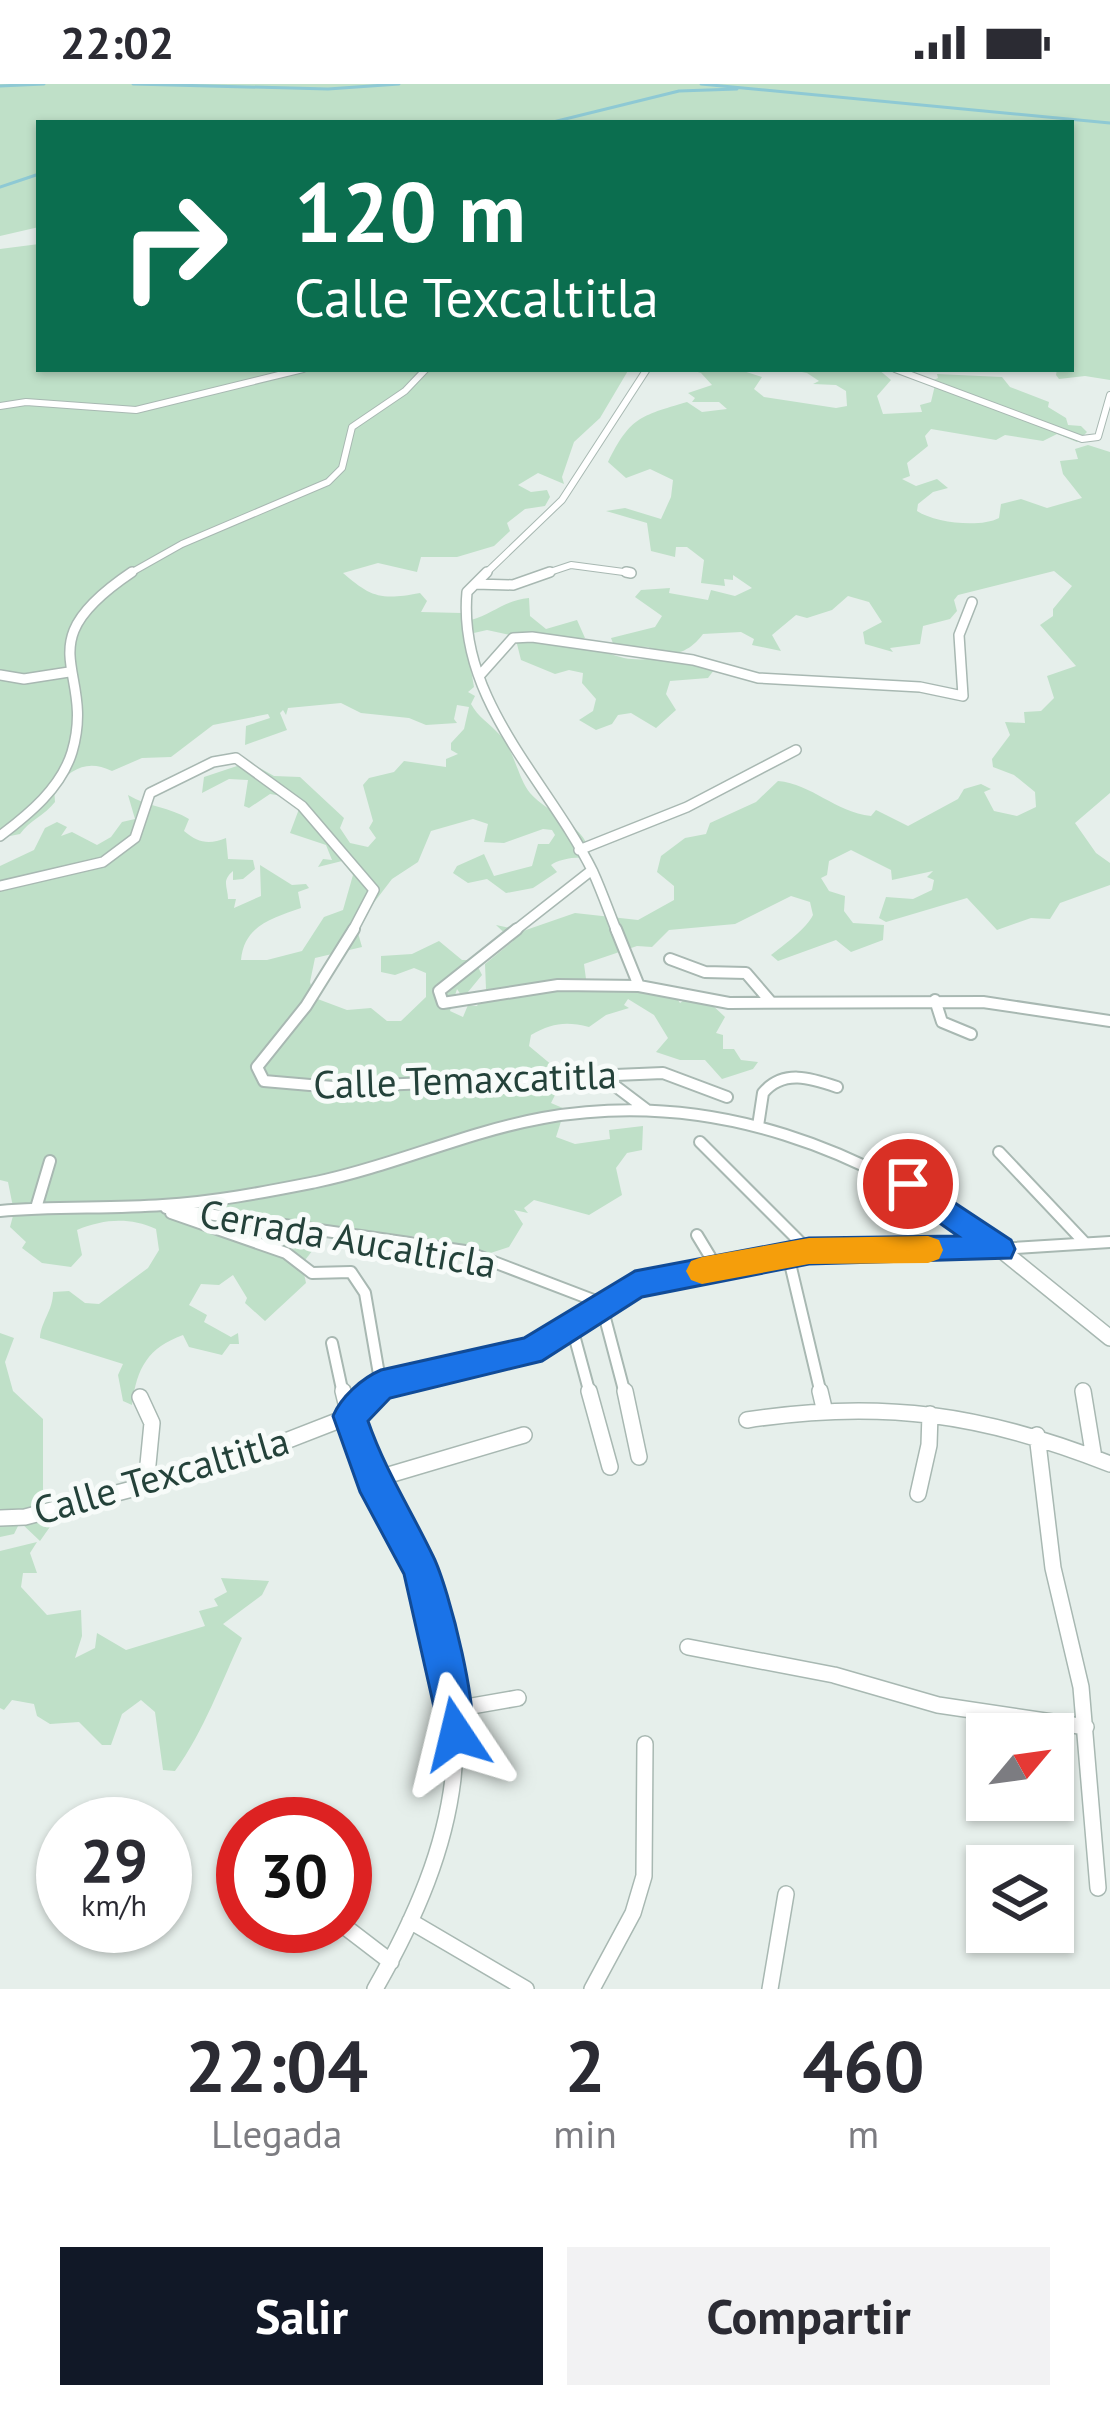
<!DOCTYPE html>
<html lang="es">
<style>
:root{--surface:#fff;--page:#f2f2f3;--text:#2b2b33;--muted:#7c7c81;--accent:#111827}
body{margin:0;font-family:"PT Sans",sans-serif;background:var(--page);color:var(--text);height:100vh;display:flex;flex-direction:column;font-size:45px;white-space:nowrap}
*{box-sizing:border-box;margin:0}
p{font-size:39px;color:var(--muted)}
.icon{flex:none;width:66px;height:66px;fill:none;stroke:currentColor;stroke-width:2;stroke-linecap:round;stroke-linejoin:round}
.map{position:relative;height:1905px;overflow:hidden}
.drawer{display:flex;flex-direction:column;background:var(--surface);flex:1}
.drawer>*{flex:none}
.guide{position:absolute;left:36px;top:36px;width:1038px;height:252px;border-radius:0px;box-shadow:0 3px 9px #0004;background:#0b6e4f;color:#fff;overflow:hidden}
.needle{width:78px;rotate:61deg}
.controls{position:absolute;left:966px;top:1629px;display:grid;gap:24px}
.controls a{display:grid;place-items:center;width:108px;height:108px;border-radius:0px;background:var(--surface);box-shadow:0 3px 9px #0004;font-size:60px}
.speed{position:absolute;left:36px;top:1713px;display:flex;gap:24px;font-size:60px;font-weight:700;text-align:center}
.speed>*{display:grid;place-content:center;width:156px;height:156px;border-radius:50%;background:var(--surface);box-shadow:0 3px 9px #0004;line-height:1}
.speed small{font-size:30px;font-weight:400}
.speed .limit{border:18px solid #d22;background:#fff;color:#111}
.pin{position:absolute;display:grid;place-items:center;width:102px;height:102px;color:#fff;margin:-51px;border:6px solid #fff;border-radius:50%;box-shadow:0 3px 12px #0007}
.me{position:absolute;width:132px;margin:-66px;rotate:350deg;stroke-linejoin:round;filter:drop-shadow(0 0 9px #0008)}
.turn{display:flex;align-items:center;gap:42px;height:252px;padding:0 60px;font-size:54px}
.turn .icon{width:156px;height:156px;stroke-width:2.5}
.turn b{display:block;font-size:84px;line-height:102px}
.eta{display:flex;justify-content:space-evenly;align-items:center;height:204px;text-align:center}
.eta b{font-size:72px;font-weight:700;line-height:84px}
.primary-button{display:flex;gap:24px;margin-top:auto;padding:24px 60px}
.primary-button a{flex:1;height:138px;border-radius:0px;background:var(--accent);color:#fff;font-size:48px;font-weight:700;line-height:138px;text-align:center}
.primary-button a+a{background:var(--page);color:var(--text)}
.status{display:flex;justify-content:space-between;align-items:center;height:84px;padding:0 60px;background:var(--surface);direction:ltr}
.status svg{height:33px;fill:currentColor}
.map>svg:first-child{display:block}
.green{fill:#bfe0c8}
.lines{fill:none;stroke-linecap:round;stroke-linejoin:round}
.stream{stroke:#8ec9d4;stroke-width:3}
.minor-far3-casing{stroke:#a8b8b2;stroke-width:8}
.minor-far2-casing{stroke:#a8b8b2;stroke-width:12}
.minor-far1-casing{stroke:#a8b8b2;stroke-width:14}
.minor-casing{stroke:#a8b8b2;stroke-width:18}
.tertiary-casing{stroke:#a8b8b2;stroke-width:18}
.minor-far3{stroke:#fff;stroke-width:6}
.minor-far2{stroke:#fff;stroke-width:9}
.minor-far1{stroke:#fff;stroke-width:10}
.minor{stroke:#fff;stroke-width:15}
.tertiary{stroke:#fff;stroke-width:15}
.route{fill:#1a73e8;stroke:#114b97;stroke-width:3}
.slow{fill:#f59e0b}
.labels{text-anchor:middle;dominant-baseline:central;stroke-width:10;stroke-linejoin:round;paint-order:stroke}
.street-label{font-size:39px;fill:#24423a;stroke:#f7fbf9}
</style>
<div class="status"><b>22:02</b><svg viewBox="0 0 49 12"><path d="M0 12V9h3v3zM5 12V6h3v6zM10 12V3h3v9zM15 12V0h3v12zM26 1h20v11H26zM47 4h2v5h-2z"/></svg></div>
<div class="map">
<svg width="1110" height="1905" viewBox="0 0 1110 1905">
<rect width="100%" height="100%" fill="#e6efeb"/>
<path class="green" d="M 0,0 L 1110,0 L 1110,296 L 1085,292 L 1059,295 L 1056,291 L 1057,285 L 1071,285 L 1071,39 L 39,39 L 39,143 L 0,152 Z
M 39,160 L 39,285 L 629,285 L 600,334 L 574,358 L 562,393 L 564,400 L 538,389 L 518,401 L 531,408 L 547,406 L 550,413 L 545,422 L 525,425 L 507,439 L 510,447 L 494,462 L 457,473 L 421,473 L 417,488 L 378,479 L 343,489 C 370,512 379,517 420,509 L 427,517 L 421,528 L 461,529 L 471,536 C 493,530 505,516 529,514 L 530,532 L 546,545 L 577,536 L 585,554 L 577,556 C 592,561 610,571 624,574 C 654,580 686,564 713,580 L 714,586 L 708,594 L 670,597 L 666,610 L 676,626 L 656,644 L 631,629 L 618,631 L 612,640 L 596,646 L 579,636 L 593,627 L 596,615 L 582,599 L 583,589 L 569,586 L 555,590 L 521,576 L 515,552 L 487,546 L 465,551 L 474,603 L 468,608 L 475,612 L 471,620 C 478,633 489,639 501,652 C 514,667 519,696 530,709 C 548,730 591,743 590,775 C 581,771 558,775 551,781 L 557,788 L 533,804 L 506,809 L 487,795 L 468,799 L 453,789 L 457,782 L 484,770 L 494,792 L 532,782 L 538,760 L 549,760 L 555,751 L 552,746 L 543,745 L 504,759 L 484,758 L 488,740 L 473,735 L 431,747 L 418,778 L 392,795 L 356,842 L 362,863 L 315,874 L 310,898 L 315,914 L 347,926 L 371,924 L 387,937 L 401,937 L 426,913 L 426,889 L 414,884 L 395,891 L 381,888 L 381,872 L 412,870 L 439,857 L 462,876 L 472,876 L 465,884 L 478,883 L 482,891 L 463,914 L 457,905 L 450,927 L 463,933 L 468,921 L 477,922 L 486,905 L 485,880 L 513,857 L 496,841 L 523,847 L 575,829 L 638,836 L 674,816 L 674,802 L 657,788 L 661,772 L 685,754 L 706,750 L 710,739 L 756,718 L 778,697 C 812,700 835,728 871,732 L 876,726 L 908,742 L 958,715 L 964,705 L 981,700 L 991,705 L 984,708 L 994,727 L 1017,732 L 1036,723 L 1035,708 L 1014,691 L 993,683 L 992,675 L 1010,651 L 1005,638 L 1025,639 L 1024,628 L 1041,627 L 1054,614 L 1047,592 L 1076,582 L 1040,541 L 1053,532 L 1053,525 L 1072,502 L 1054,487 L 958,511 L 954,516 L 957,527 L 950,535 L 923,542 L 920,560 L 890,564 L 893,568 L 865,560 L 863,548 L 882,538 L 869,518 L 848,512 L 832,526 L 807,534 L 796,531 L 772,551 L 781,567 L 752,561 L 754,555 L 741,548 L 703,550 C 688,570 673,572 650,570 L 652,565 L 648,563 L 614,562 L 611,554 L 655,543 L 662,532 L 635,513 L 641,506 L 670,504 L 669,509 L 708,516 L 711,506 L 735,512 L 752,504 L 733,491 L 733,496 L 724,495 L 725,502 L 701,499 L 704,476 L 687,463 L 676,463 L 675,473 L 651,467 L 647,439 L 606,427 L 625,424 L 661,435 L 671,413 L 673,396 L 650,385 L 626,394 L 608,378 C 630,334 639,332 687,318 L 702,328 L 727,325 L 719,318 L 692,318 L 695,314 L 688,309 L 712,301 L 701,289 L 688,285 L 737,285 L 762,293 L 754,305 L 764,313 L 836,324 L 847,322 L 846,307 L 836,301 L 813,300 L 819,297 L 807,289 L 787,285 L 878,285 L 891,296 L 877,312 L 883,330 L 922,328 L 920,321 L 931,318 L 935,301 L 943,299 L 931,297 L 938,294 L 937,290 L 1002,293 L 1010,303 L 1049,318 L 1048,323 L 1066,334 L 1068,341 L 1081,342 L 1087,348 L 1077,358 L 1057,350 L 1043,357 L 1005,351 L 996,356 L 931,345 L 925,352 L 928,362 L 907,379 L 910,392 L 902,395 L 916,402 L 937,395 L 948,404 L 933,408 L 918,420 L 917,427 C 935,439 980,444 999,434 L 1001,420 L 1021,415 L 1047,424 L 1082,414 L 1063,390 L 1060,377 L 1078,375 L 1075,365 L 1088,361 L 1110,368 L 1110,709 L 1075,739 L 1096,769 L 1110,779 L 1110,801 L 1060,819 L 1050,835 L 1031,834 L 997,846 L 967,814 L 886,838 L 879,834 L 886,813 L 913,815 L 932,806 L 934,796 L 927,793 L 933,787 L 892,796 L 891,786 L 851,766 L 829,777 L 827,791 L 821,794 L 829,807 L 845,812 L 844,827 L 853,839 L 884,841 L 883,856 L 851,868 L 836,856 L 778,877 L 771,871 C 783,862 807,844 813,831 L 810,818 L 791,812 L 735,840 L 669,846 L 652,863 L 637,862 L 584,880 L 586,895 C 626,914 632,906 674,910 L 680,919 L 690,912 L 708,917 L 725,933 L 716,949 L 723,951 L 723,965 L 734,965 L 741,976 L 758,978 L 753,985 L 722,995 L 705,976 L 680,976 L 656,968 L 668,954 L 654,931 L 628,915 L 624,921 L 629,924 L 606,931 L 589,943 C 566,937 552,939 531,951 L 529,962 L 553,982 L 548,993 L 556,1009 L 551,1019 L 565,1025 L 556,1053 L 575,1060 L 610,1055 L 609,1046 L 643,1042 L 642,1066 L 627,1069 L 616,1084 L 622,1111 L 589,1131 L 534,1116 L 524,1124 L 528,1129 L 514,1126 L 523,1140 L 509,1163 L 472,1175 L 413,1152 L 365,1170 L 348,1156 L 323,1153 L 302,1180 L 306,1199 L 265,1237 L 245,1219 L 247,1214 L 233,1191 L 219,1201 L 201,1200 L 189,1221 L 207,1231 L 204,1238 L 231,1253 L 238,1249 L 239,1260 L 230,1260 L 222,1271 L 189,1263 L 183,1251 C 148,1264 137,1283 132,1321 L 123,1317 L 118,1291 L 123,1280 L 40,1254 C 41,1237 53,1227 53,1208 L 69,1207 L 85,1219 L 99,1220 L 148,1184 L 159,1166 L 156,1145 C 129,1133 104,1135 77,1146 L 82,1171 L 71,1183 L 42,1179 L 22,1164 L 26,1158 L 10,1143 L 14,1128 L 8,1098 L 0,1096 L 0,782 L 34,766 L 45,744 L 57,738 L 67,743 L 61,752 L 72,748 L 97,761 L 111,753 L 122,738 L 135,735 L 128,711 C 148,723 170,723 189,735 L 184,747 C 198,759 209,761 226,754 L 228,775 L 253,776 L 255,785 L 243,795 L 233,796 L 233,787 C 221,797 228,803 228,815 L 236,815 L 234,824 L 261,812 L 260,781 L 292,801 L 306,800 L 309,804 L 298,808 L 301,824 C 273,834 244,841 241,876 L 267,876 L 302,867 L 324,833 L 343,826 L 353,791 L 342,777 L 318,783 L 323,775 L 332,776 L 326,761 L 290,749 L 299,725 L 295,714 L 270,710 L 249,724 L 244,722 L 248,696 L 229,695 L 202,709 L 204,693 L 249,678 L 274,692 L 300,693 L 344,734 L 340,744 L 350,759 L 368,763 L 376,754 L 369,744 L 373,737 L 363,701 L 369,694 L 394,688 L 404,677 L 446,683 L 446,675 L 458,670 L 451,666 L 451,659 L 464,645 L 469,623 L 457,621 L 454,635 L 457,639 L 426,641 L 409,634 L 361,629 L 341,619 L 288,624 L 286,631 L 283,626 L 280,629 L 287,646 L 245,661 L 246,642 L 270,634 L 268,630 L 213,641 L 171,673 L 142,674 L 112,687 C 87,675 72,685 54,703 L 55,718 C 45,731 29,737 20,750 L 0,754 L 0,165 Z
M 0,1249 L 14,1254 L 5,1278 L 13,1307 L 43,1335 L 43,1409 L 59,1430 L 40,1457 L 20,1438 L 14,1450 L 0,1453 Z
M 37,1458 L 30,1469 L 37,1489 L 23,1489 L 21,1503 L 47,1531 L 81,1526 L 82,1552 L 75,1574 L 95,1564 L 97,1549 L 126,1566 L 205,1542 L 199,1527 L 218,1522 L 214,1515 L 227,1508 L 221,1494 L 269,1497 L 262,1511 L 223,1540 L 242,1554 C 221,1599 204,1647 175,1687 L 163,1686 L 155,1628 L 141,1616 L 122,1630 L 111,1661 L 102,1661 L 79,1638 L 50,1640 L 37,1632 L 34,1620 L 12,1616 L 4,1626 L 0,1624 L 0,1467 Z"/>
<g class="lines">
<path class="stream" d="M 133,0 L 328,5 L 399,0
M 701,0 L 1110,39
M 0,2 L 44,0
M 549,39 L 679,7 L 737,5
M 0,103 L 39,90"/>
<g class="minor-far3-casing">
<path id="minor-far3" d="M 895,285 L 1082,355 L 1098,353 L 1110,311
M 0,322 L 26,318 L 136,326 L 303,285
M 127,491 L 182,460 L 328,398 L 342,384 L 352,343 L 405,307 L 426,285
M 484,491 L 562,416 L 647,285
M 541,491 L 571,481 L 631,489"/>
</g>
<g class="minor-far2-casing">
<path id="minor-far2" d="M 487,488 L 467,508 C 457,617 549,698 593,788 C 602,808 609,828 617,848
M 626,488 L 631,489
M 475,500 L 513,501 L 550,488
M 481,590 L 513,554 L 532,553 L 693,576 L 758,594 L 920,603 L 963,612 L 959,551 L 972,518
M 0,591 L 24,595 L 69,588
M 0,752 C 29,730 61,704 72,668 C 97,584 22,562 132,488
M 579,766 L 687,723 L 796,666
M 0,802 L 103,778 L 135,754 L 150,709 L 213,678 L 236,674 L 302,722 L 374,806 L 352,848
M 513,848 L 592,786"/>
</g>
<g class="minor-far1-casing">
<path id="minor-far1" d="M 354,845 L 306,922 L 257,983 L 264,997 L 333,1003 L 663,989 L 727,1013
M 517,845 L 439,907 L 443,919 L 558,901 L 639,902 L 729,919 L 983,918 L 1110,937
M 616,845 L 639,902
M 670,875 L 705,888 L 746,889 L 770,917
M 935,916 L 942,938 L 971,950
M 602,992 L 647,1026
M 758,1042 L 763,1009 C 783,985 811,994 837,1003
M 700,1058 L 809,1167
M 999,1068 L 1085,1159
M 36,1124 L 50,1077
M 166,1124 L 465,1167 L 601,1219 L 625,1310
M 0,1127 C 54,1122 109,1125 163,1121 C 215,1118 265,1108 316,1098 C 393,1082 466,1048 543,1034 C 712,1004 867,1065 1000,1165
M 171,1129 L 286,1169 L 312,1189 L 351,1188 L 365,1209 L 381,1302
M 697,1151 L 717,1184
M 788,1171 L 821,1310
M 571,1240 L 590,1310
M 332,1259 L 343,1310
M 373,1310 L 381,1302 L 531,1267 L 635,1200 L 809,1167 L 982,1166 L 1110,1158"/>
</g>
<g class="minor-casing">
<path id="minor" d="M 343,1307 C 351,1340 359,1373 376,1403 C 389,1427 406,1449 416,1475 C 484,1639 460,1756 375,1905
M 589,1307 L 610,1383
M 625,1307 L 639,1373
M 820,1307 L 824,1324
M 1083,1307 L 1094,1374
M 140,1313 L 152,1339 L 146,1401
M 747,1336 C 881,1315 984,1330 1110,1380
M 1037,1351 L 1053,1484 L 1081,1603 L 1098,1804
M 372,1396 L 524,1351
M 918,1410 L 929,1361 L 930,1330
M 0,1434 L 25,1433 L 224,1381 L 350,1332 L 376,1307
M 688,1563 L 834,1591 L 938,1621 L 1086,1643
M 455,1625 L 518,1614
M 410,1837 L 526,1905
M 344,1842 L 391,1878
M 592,1905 L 633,1829 L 644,1792 L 645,1660
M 770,1905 L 786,1810"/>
</g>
<g class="tertiary-casing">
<path id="tertiary" d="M 1000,1165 L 1110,1254"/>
</g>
<use href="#minor-far3" class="minor-far3"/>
<use href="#minor-far2" class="minor-far2"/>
<use href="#minor-far1" class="minor-far1"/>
<use href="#minor" class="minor"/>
<use href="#tertiary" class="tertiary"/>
</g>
<path class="route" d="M 908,1088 L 1011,1156 L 1015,1165 L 1011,1174 L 809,1180 L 642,1213 L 542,1277 L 390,1314 L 368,1337 C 385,1386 411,1426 433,1472 C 449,1504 482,1634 470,1663 L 456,1669 L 443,1663 L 404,1490 L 360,1408 L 333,1332 C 341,1313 362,1294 381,1286 L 524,1254 L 635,1187 L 809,1154 L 958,1152 L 897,1109 L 893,1100 L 897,1092 Z"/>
<path class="slow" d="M 928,1152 L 939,1156 L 943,1166 L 939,1175 L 928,1179 L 809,1180 L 702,1200 L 691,1196 L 686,1187 L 691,1177 L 702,1173 L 809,1154 Z"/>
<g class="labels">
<g class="street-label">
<text transform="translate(465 995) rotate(-2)">Calle Temaxcatitla</text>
<text transform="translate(348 1154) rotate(10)">Cerrada Aucalticla</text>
<text transform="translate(161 1391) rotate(-16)">Calle Texcaltitla</text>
</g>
</g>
</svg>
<div class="controls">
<a><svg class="needle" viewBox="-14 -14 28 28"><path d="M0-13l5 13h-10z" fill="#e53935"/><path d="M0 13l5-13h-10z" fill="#7c7c81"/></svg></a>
<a><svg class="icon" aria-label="layers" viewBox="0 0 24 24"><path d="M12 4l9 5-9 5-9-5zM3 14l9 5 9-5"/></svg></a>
</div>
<div class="speed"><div>29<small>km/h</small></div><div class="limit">30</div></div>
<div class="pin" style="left:908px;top:1100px;background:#d93025"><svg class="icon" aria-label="arrive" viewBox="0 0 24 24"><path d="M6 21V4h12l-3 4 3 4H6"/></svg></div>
<svg class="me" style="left:456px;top:1650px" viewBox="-20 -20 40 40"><path d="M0-17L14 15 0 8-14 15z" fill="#1a73e8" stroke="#fff" stroke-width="4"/></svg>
<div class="guide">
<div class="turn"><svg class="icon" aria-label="right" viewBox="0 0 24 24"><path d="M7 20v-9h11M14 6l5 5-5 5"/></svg><div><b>120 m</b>Calle Texcaltitla</div></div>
</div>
</div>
<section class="drawer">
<div class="eta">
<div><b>22:04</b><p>Llegada</p></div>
<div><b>2</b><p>min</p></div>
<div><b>460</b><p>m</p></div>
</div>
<div class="primary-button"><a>Salir</a><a>Compartir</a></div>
</section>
